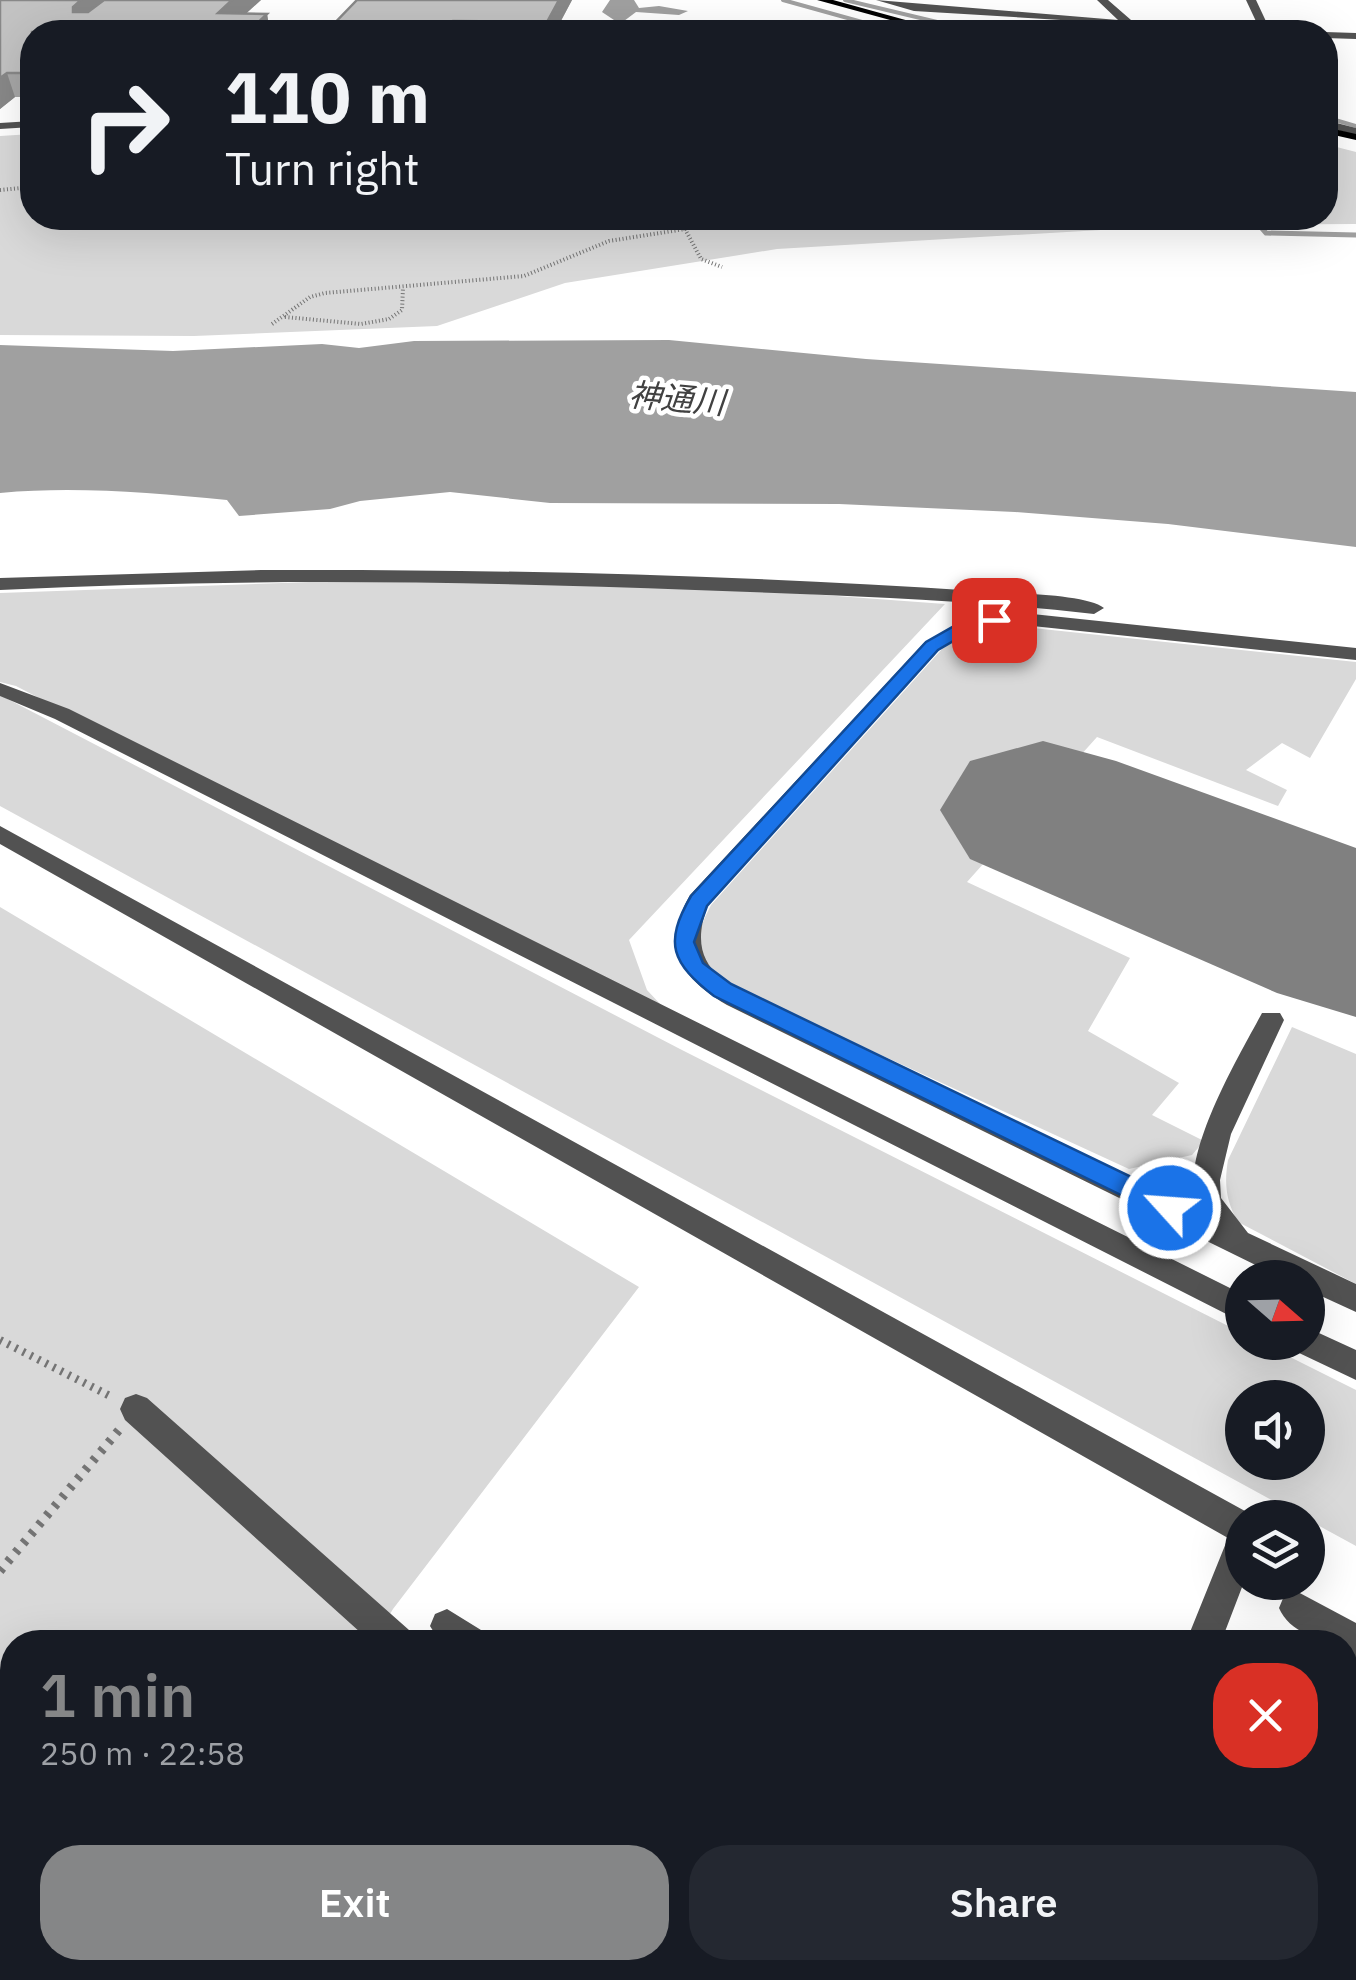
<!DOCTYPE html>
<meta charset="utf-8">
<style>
:root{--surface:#171b24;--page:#242831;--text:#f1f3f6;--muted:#9ea1a6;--accent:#858687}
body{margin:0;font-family:"IBM Plex Sans","Noto Sans JP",sans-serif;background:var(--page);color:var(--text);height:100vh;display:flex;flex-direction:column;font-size:38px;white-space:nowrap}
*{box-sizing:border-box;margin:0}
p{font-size:32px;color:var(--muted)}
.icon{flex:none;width:55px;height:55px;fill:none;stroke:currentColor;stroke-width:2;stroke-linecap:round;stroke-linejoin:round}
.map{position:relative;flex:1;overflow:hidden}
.details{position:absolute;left:0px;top:1630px;width:1358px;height:350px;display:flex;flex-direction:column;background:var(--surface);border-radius:40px 40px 0 0;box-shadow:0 10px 40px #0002}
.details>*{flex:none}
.guide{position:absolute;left:20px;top:20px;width:1318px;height:210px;border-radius:40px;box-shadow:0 10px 40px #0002;background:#171b24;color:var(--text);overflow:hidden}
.needle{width:65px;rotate:110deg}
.buttons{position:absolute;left:1225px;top:1260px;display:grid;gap:20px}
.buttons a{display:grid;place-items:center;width:100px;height:100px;border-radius:50%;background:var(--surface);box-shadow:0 10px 40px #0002;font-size:50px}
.pin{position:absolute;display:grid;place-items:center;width:85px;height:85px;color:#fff;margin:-42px;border-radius:20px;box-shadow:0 5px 15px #0006}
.me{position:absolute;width:110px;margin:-55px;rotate:296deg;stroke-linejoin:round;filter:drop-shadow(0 0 8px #0008)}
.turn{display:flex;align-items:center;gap:35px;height:210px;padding:0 40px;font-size:45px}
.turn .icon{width:130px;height:130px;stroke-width:2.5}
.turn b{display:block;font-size:70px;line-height:85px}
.round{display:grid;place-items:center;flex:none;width:105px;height:105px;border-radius:40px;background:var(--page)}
.summary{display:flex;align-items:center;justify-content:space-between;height:170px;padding:0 40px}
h1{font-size:60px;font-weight:600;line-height:75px;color:var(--accent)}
.primary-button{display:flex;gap:20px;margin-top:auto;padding:20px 40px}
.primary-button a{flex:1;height:115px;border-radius:40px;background:var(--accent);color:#fff;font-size:40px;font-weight:600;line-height:115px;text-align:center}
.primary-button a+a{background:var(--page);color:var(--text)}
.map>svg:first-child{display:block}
.green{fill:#d9d9d9;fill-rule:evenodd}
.water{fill:#a0a0a0}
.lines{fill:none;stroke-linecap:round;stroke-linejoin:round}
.stream-far1{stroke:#a0a0a0;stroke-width:4}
.stream{stroke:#a0a0a0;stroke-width:5}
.runway{fill:#808080;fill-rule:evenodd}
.path-far2{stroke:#747474;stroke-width:4;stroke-dasharray:1 2.5;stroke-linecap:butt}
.path-far1{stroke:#747474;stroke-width:8;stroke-dasharray:2.5 6;stroke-linecap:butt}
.path{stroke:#747474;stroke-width:9;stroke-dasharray:4 8;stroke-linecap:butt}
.minor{fill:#525252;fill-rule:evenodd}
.major{fill:#000;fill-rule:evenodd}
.wall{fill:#a7a7a7}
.shaded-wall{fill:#888}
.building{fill:#c2c2c2;stroke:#888;stroke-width:2.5}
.route{fill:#1a73e8;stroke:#114b97;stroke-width:2.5}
.labels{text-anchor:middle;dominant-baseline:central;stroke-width:9;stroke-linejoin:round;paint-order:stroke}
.far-water-label{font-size:32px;font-style:italic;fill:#414141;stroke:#fff}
</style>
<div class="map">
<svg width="1356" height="1980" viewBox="0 0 1356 1980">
<rect width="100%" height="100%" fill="#fff"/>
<path class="green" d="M 32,134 L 32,218 L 1325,218 L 1325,144 L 1356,152 L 1356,224 L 1186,225 L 777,249 L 565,283 L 437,326 L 194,336 L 0,335 L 0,136 Z
M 393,579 L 756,590 L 945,604 L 629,940 L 647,990 L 691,1037 L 16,686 L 0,682 L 0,593 Z
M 1005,625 L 1356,662 L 1356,679 L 1310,758 L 1282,743 L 1246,770 L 1287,790 L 1278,806 L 1097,737 L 967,882 L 1130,958 L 1088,1031 L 1179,1083 L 1152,1115 L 1204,1141 L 1192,1155 L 1129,1169 L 729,985 C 696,955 690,945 711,905 L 942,649 L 963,635 Z
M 0,695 L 680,1049 L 1242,1333 L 1242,1342 L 1262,1343 L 1356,1390 L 1356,1546 L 0,806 ZM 1242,1398 L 1308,1398 L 1308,1462 L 1242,1462 Z
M 0,907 L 639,1287 L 393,1609 L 373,1642 L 12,1642 L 12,1968 L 266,1968 L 258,1980 L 0,1980 Z
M 1292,1027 L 1356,1054 L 1356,1284 L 1238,1222 C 1226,1201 1224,1184 1228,1160 Z"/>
<path class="water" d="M 610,0 L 634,0 L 639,8 L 659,6 L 688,11 L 679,15 L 636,12 L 620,24 L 602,12 Z
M 669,340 L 866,359 L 1356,392 L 1356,547 L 1168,524 L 1015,512 L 839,504 L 550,503 L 450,492 L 360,501 L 330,509 L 239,516 L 227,500 C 150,493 77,486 0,493 L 0,345 L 173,351 L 322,344 L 359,348 L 414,341 Z"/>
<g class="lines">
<path class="stream-far1" d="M 783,0 L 898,32
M 845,0 L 979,32
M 1325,117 L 1356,126"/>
<path class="stream" d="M 1253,218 L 1266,233 L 1356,235"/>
<path class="runway" d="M 1043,741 L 1116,761 L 1356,848 L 1356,1017 L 1277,993 L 970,859 L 940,810 L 970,761 Z"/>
<path class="path-far2" d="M 0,190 L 32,187
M 685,229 L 701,259 L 722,267
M 285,317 L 361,324 L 389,319 L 402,310 L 403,288
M 272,324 L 310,297 L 325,293 L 524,276 L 609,241 L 685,229 L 694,218"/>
<path class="path-far1" d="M 0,1340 L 110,1396"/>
<path class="path" d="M 0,1571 L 119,1430"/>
<path class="minor" d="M 876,0 L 1118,20 L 1097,0 L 1108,0 L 1131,20 L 1257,32 L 914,11 Z
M 1246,0 L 1256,0 L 1271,32 L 1261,32 Z
M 1323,32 L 1325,32 L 1356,33 L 1356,39 L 1325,38 Z
M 1325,120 L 1356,128 L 1356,135 L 1325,127 Z
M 32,121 L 32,127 L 0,129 L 0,123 Z
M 261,570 C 499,569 739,575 977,591 C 1003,593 1086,593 1104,608 L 1094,614 C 961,599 828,595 695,590 C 463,581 232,578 0,590 L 0,578 Z
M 1023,613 L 1356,648 L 1356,660 L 1023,625 C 991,626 966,632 939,650 L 708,905 C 682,973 733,986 785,1012 L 1197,1208 C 1177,1159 1238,1058 1262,1013 L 1280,1013 L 1284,1020 L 1231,1134 L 1220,1180 L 1221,1198 L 1248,1233 L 1356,1284 L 1356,1312 L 1308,1290 L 1308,1278 L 1282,1278 L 727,1005 C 679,977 661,947 690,895 L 925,642 L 968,621 Z
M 0,683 L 69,709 L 1242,1294 L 1242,1322 L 55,719 L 0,696 Z
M 0,826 L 1254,1516 L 1242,1518 L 1244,1582 L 1221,1642 L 1186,1642 L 1228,1538 L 0,844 Z
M 1308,1328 L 1356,1350 L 1356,1380 L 1297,1352 L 1293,1342 L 1308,1342 Z
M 136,1394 L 147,1398 L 409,1630 L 414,1642 L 371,1642 L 125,1420 L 120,1409 L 125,1398 Z
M 1296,1591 L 1356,1623 L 1356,1660 L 1345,1655 L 1345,1642 C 1320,1642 1289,1632 1279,1608 L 1284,1596 Z
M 447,1609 L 481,1630 L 486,1642 L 440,1642 L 430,1626 L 435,1614 Z
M 624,1968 L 671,1968 L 675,1977 L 629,1980 Z
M 789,1968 L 840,1968 L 845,1980 L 794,1980 Z
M 1055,1968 L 1095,1968 L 1090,1980 L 1050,1980 Z"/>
<path class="major" d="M 817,0 L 833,0 L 949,32 L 934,32 Z
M 1325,127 L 1356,134 L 1356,140 L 1325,133 Z"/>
</g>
<path class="wall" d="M 0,0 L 261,0 L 246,13 L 267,14 L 270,32 L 32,32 L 32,97 L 15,97 L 0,109 Z
M 357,0 L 572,0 L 555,32 L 326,32 Z
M 1240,1968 L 1345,1968 L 1356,1980 L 1236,1980 Z"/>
<path class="shaded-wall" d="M 81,0 L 114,0 L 80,29 L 73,12 L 73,7 Z
M 232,0 L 261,0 L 226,32 L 218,13 Z
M 559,0 L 572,0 L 555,32 L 548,32 L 547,22 Z
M 267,14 L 270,32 L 248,32 Z
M 453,21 L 454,32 L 445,32 Z
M 7,73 L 15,97 L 0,109 L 0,78 Z"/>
<path class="building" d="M 0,0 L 81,0 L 73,7 L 73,12 L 88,12 L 104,0 L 232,0 L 218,13 L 267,14 L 248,32 L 32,32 L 32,73 L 7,73 L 0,78 Z
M 357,0 L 559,0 L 547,22 L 453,21 L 445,32 L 326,32 Z
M 1345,1903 L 1356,1910 L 1356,1980 L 1259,1980 L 1263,1968 L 1345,1968 Z"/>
<path class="route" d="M 994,615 L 1001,616 L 1001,624 L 974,629 L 938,650 L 707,906 L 694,942 L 703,963 L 731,984 L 1179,1200 L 1183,1208 L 1179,1216 L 1170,1219 L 714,996 C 672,963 663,944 691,896 L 926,642 L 963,621 Z"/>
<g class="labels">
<g class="far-water-label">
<text transform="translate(677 398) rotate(5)">神通川</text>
</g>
</g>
</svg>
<div class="buttons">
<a><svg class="needle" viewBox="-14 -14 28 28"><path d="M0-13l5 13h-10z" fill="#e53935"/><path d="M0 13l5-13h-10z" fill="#9ea1a6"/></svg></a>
<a><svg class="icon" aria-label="sound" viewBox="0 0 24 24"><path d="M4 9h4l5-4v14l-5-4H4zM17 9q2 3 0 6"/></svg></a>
<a><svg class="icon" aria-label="layers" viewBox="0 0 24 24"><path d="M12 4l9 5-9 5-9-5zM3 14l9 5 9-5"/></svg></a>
</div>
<div class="pin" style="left:994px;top:620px;background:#d93025"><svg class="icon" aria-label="arrive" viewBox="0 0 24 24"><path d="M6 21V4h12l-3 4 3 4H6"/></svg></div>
<svg class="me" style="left:1170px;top:1208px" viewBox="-20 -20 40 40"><circle r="17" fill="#1a73e8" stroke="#fff" stroke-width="3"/><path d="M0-11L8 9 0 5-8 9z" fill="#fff"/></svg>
<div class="guide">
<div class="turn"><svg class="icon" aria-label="right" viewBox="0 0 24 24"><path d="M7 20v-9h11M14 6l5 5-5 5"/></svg><div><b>110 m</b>Turn right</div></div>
</div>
<section class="details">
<div class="summary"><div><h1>1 min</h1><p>250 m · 22:58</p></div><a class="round" style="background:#d93025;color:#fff"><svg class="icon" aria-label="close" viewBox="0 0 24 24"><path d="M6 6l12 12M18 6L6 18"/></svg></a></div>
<div class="primary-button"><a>Exit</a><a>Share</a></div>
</section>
</div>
